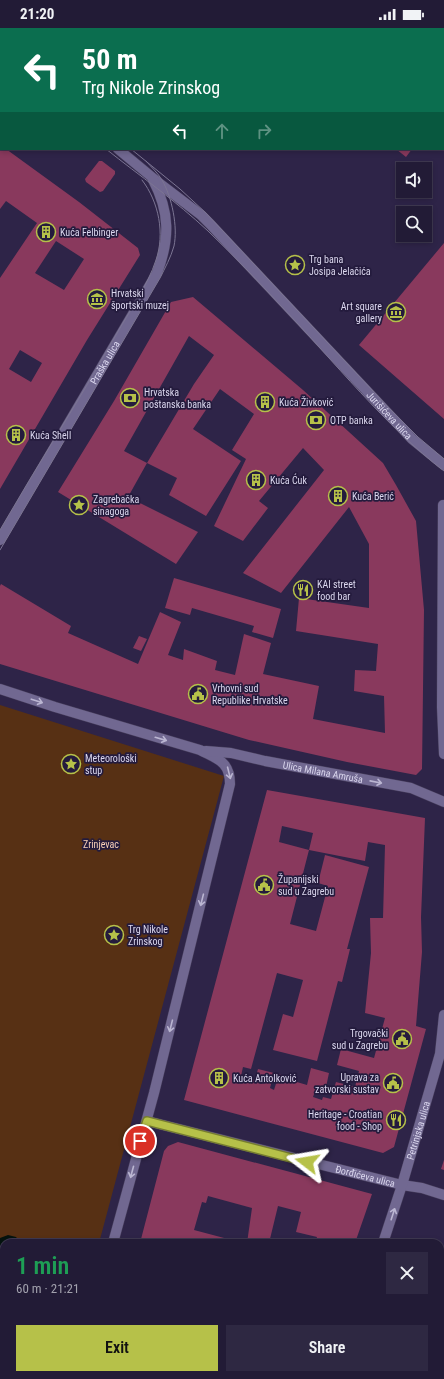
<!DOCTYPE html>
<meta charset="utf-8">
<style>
:root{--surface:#221b36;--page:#2e2842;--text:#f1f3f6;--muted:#a2a1ad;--line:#3f3951;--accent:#b6c149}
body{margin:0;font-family:"Roboto Condensed",sans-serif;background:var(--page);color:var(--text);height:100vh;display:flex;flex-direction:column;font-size:15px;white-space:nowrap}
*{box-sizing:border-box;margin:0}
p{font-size:13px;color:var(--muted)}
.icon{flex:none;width:22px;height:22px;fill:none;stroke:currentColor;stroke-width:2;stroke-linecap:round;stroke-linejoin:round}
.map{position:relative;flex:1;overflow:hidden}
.details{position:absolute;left:0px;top:1211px;width:444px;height:140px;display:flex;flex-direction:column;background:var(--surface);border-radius:12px 12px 0 0;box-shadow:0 2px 6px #0003,0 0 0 1px var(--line)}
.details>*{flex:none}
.guide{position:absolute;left:0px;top:0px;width:444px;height:122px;box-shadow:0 2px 6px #0003,0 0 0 1px var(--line);background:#0b6e4f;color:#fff;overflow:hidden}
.fabs{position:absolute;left:396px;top:134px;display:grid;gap:8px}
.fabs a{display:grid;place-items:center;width:36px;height:36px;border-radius:0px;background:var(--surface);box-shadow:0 2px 6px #0003,0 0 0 1px var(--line);font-size:20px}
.pin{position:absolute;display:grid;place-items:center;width:34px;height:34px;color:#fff;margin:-17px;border:2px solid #fff;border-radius:50%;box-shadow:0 1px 4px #0007}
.me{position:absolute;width:44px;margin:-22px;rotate:284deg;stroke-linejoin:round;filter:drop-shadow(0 0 3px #0008)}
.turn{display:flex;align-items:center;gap:14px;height:84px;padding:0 16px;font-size:18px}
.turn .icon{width:52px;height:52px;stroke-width:2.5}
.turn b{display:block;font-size:28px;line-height:34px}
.lanes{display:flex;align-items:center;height:38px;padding:0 16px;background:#0003;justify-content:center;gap:20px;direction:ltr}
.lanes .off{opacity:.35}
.round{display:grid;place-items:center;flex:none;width:42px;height:42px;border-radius:0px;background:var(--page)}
.headline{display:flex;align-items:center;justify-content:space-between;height:68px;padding:0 16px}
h1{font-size:24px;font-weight:600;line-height:30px;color:#1e9e55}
.button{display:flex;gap:8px;margin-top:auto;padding:8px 16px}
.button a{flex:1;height:46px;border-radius:0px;background:var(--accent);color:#111;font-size:16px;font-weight:600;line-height:46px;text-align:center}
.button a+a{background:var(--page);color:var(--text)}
.status{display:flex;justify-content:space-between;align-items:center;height:28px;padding:0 20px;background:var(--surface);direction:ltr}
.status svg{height:11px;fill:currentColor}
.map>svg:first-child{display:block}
.green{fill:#573014}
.water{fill:#05130f}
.building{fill:#89395d;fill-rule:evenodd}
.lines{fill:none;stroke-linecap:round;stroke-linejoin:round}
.minor-casing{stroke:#463d5b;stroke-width:11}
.minor{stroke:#716891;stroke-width:10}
.tram{stroke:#7c7593;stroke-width:1}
.oneway{stroke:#bbb6d2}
.route-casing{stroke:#767d2f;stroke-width:10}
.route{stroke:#b6c149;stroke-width:7}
.labels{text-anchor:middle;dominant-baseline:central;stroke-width:3.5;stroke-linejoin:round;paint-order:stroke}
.poi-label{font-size:10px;fill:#dbd7ee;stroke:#241b3d;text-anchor:start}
.street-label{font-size:10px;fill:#dbd7ee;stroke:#241b3d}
.park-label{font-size:10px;fill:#fad1b6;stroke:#241b3d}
</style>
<div class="status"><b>21:20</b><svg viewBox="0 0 49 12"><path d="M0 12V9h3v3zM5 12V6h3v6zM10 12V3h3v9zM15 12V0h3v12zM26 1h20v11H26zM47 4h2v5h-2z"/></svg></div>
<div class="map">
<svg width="444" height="1351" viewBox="0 0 444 1351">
<rect width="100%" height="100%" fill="#2e2448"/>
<path class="green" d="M 0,677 L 224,748 L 99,1215 L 4,1215 L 4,1347 L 63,1347 L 62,1351 L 0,1351 Z"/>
<path class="water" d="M 8,1207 L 16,1209 L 21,1215 L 4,1215 L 4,1263 L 0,1264 L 0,1210 Z"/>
<path class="building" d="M 0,121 L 6,121 L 79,174 L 138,220 L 140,227 L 87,312 L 0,461 L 0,250 L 37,195 L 6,173 L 0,181 ZM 56,213 L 84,231 L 64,262 L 35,245 ZM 20,322 L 42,335 L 31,354 L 9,341 Z
M 396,121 L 412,121 L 406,129 Z
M 99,133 L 102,133 L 115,143 L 115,146 L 103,163 L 100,164 L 86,154 L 85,151 Z
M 444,215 L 444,391 L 359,317 Z
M 193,269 L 303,362 L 383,435 L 396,457 L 416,493 L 424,582 L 422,741 L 416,747 L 347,734 L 249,712 L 0,636 L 0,558 L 1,556 L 71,598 L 68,605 L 138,636 L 160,584 L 181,594 L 168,627 L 183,632 L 184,621 L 217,633 L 215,642 L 235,647 L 244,606 L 271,615 L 263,646 L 319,658 L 313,691 L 385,705 L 384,668 L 354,663 L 355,642 L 376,643 L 378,616 L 296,603 L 299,570 L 369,580 L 369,516 L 349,479 L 281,565 L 243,545 L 324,442 L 303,420 L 259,473 L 268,480 L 243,513 L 214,498 L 246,431 L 232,422 L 254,386 L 220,361 L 193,401 L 241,433 L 206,488 L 169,467 L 177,450 L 147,435 L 194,356 L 214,327 L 189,308 L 124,423 L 147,435 L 128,469 L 198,504 L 176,536 L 58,464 L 114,373 L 171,274 Z
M 174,550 L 281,581 L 273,610 L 252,604 L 254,598 L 192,580 L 190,587 L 165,580 Z
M 139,608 L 147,611 L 141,623 L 133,620 Z
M 267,762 L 425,790 L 421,889 L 422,924 L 416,998 L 426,1001 L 394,1119 L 383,1125 L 184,1072 ZM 282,798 L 313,805 L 309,822 L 365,833 L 368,814 L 385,817 L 383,890 L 370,890 L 371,925 L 365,985 L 385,990 L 374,1030 L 341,1021 L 337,1037 L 359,1043 L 355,1059 L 336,1054 L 331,1071 L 323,1069 L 322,1072 L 313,1069 L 315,1063 L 320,1064 L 321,1058 L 326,1059 L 329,1045 L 311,1040 L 307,1057 L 290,1052 L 291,1050 L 279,1046 L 274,1062 L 270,1060 L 274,1045 L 258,1041 L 255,1052 L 241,1048 L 243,1039 L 251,1041 L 277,945 L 303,952 L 293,989 L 283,986 L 273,1022 L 317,1033 L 338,953 L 342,954 L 350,921 L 347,921 L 369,839 L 325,827 L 318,855 L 328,858 L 316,903 L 290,896 L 309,822 L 279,814 Z
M 178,1114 L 372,1166 L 355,1215 L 315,1215 L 317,1209 L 296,1204 L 301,1184 L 278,1178 L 269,1215 L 247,1215 L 252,1180 L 208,1168 L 206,1175 L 202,1174 L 194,1202 L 243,1215 L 140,1215 L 164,1123 L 168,1118 Z
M 444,1132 L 444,1142 L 441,1141 Z
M 440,1243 L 444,1244 L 444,1265 L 440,1276 L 444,1277 L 444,1304 L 440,1303 Z
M 106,1347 L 189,1347 L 188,1351 L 105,1351 Z
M 215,1347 L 233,1347 L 232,1351 L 214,1351 Z
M 253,1347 L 309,1347 L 308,1351 L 266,1351 Z
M 370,1347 L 428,1347 L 427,1351 L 369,1351 Z"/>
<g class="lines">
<g class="minor-casing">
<g id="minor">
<path d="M 0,31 L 1,32"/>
<path id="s1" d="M 118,121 L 159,155 L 201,187 L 211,197 L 412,411 L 444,437"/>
<path d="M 443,477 L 442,679 L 444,726"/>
<path id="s2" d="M 0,512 L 157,245 C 170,211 170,184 153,152"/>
<path d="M 0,661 L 55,679 L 200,722 C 217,731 230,733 230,756 L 154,1065 L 113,1215"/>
<path id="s3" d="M 206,723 L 231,725 L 265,733 L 411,760 L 444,774"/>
<path id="s4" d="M 147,1093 L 402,1157 L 422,1160 L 444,1167"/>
<path id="s5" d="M 383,1215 L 402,1157 L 440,1026 L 444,987"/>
<path d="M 427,1348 L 434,1351"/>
<path d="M 78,1351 L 79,1347"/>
<path d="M 338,1351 L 340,1347"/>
</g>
</g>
<use href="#minor" class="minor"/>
<path class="tram" d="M 0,22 L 1,23
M 0,38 L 1,38
M 106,121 C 140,148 176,173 208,203 C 233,227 258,253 282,279 C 334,333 385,398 444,443
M 131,121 L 180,161 L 206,185 L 387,378 L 418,409 L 444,431
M 0,502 C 38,436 79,373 116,307 C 129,284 148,257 156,232 C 165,206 159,174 142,152
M 0,522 L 160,250 C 165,240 171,229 174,218 C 178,199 172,169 162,152 C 158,145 151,139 146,133"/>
</g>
<defs><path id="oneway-shaft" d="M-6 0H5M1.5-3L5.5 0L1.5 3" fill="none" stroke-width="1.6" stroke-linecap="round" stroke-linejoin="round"/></defs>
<g class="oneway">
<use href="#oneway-shaft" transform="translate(37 673) rotate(18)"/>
<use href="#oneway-shaft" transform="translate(161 711) rotate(16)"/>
<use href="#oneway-shaft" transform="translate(229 745) rotate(76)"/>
<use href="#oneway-shaft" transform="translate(376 754) rotate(11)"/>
<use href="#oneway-shaft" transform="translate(202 872) rotate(104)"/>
<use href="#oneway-shaft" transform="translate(171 998) rotate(104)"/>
<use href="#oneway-shaft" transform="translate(132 1144) rotate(105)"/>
<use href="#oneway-shaft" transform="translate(393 1186) rotate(-72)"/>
</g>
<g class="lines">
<g class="route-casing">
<path id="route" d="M 140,1113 L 147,1093 L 307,1134"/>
</g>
<use href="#route" class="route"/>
</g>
<defs>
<g id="building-ring" transform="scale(1)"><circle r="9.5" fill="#241b3d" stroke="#b6c149" stroke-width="1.5"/><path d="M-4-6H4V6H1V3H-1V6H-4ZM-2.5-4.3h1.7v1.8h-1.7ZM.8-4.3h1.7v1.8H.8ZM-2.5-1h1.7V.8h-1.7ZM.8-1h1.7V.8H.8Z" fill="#b6c149"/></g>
<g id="sight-ring" transform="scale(1)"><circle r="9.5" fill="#241b3d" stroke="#b6c149" stroke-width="1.5"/><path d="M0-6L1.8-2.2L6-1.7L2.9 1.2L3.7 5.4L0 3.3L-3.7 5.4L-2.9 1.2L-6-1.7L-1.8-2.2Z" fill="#b6c149"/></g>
<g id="museum-ring" transform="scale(1)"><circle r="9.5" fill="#241b3d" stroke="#b6c149" stroke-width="1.5"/><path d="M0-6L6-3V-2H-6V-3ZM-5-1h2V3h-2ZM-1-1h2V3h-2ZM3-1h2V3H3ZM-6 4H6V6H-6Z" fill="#b6c149"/></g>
<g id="bank-ring" transform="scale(1)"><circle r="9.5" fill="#241b3d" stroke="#b6c149" stroke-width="1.5"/><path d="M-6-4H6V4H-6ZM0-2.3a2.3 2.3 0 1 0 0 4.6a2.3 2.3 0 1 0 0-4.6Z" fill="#b6c149"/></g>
<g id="restaurant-ring" transform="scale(1)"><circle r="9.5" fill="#241b3d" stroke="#b6c149" stroke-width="1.5"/><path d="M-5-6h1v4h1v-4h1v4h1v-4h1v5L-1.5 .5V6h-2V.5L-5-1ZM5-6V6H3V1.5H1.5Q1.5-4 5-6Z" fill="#b6c149"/></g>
<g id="civic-ring" transform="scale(1)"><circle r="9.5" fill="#241b3d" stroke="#b6c149" stroke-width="1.5"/><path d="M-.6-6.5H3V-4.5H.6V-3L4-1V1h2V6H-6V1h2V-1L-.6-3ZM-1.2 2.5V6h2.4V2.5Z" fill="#b6c149"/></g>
</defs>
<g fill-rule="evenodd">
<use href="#building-ring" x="46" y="204"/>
<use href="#sight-ring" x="295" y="237"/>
<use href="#museum-ring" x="97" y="271"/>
<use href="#museum-ring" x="396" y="284"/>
<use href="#bank-ring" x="130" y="370"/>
<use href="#building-ring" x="265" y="374"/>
<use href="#bank-ring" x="316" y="392"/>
<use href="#building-ring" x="16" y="407"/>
<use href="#building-ring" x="256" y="452"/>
<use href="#building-ring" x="338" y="468"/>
<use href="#sight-ring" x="79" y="477"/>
<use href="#restaurant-ring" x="303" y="562"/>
<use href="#civic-ring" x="198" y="666"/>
<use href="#sight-ring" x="71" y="736"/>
<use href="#civic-ring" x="264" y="857"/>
<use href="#sight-ring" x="114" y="907"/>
<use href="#civic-ring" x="402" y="1011"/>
<use href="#building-ring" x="219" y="1050"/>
<use href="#civic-ring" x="393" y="1055"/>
<use href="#restaurant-ring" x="396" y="1092"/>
</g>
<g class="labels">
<g class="poi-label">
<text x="60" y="204">Kuća Felbinger</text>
<text x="309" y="231">Trg bana<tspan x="309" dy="12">Josipa Jelačića</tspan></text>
<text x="111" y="265">Hrvatski<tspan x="111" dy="12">športski muzej</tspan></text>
<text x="382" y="278" text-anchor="end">Art square<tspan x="382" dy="12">gallery</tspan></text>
<text x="144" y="364">Hrvatska<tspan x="144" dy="12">poštanska banka</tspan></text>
<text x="279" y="374">Kuća Živković</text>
<text x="330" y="392">OTP banka</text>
<text x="30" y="407">Kuća Shell</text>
<text x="270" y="452">Kuća Ćuk</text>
<text x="352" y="468">Kuća Berić</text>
<text x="93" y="471">Zagrebačka<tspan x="93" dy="12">sinagoga</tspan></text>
<text x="317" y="556">KAI street<tspan x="317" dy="12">food bar</tspan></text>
<text x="212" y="660">Vrhovni sud<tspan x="212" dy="12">Republike Hrvatske</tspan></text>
<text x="85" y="730">Meteorološki<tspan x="85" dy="12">stup</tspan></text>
<text x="278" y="851">Županijski<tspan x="278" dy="12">sud u Zagrebu</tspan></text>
<text x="128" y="901">Trg Nikole<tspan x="128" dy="12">Zrinskog</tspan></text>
<text x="388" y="1005" text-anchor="end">Trgovački<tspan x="388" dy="12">sud u Zagrebu</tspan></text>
<text x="379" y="1049" text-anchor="end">Uprava za<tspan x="379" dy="12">zatvorski sustav</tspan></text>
<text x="233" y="1050">Kuća Antolković</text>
<text x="382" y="1086" text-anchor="end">Heritage - Croatian<tspan x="382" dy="12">food - Shop</tspan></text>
</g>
<g class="street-label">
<text stroke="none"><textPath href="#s2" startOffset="206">Praška ulica</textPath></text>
<text stroke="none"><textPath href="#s1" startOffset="381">Jurišićeva ulica</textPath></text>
<text stroke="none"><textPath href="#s3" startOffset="119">Ulica Milana Amruša</textPath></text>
<text stroke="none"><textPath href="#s5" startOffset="118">Petrinjska ulica</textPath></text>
<text stroke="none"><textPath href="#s4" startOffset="225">Đorđićeva ulica</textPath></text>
</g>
<g class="park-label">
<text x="101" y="816">Zrinjevac</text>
</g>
</g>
</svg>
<div class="fabs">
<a><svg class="icon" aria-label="sound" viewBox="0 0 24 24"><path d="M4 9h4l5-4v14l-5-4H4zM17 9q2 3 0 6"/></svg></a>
<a><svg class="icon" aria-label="search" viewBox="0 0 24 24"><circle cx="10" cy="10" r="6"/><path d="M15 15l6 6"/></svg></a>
</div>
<div class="pin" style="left:140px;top:1113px;background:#d93025"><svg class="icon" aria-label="arrive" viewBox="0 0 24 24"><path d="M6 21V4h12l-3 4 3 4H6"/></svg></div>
<svg class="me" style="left:307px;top:1134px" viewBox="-20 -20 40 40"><path d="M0-17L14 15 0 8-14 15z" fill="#b6c149" stroke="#fff" stroke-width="4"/></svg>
<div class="guide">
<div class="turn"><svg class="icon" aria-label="left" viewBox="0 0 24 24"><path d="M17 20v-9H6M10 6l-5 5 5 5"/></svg><div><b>50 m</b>Trg Nikole Zrinskog</div></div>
<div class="lanes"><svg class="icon" aria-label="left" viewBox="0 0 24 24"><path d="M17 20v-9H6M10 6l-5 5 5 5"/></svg><svg class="icon off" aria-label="ahead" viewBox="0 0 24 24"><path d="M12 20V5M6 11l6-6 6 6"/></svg><svg class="icon off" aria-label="right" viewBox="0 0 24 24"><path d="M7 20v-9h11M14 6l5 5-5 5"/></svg></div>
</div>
<section class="details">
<div class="headline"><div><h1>1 min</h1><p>60 m · 21:21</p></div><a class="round"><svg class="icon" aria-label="close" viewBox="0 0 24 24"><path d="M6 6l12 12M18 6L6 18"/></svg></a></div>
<div class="button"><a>Exit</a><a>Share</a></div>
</section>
</div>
